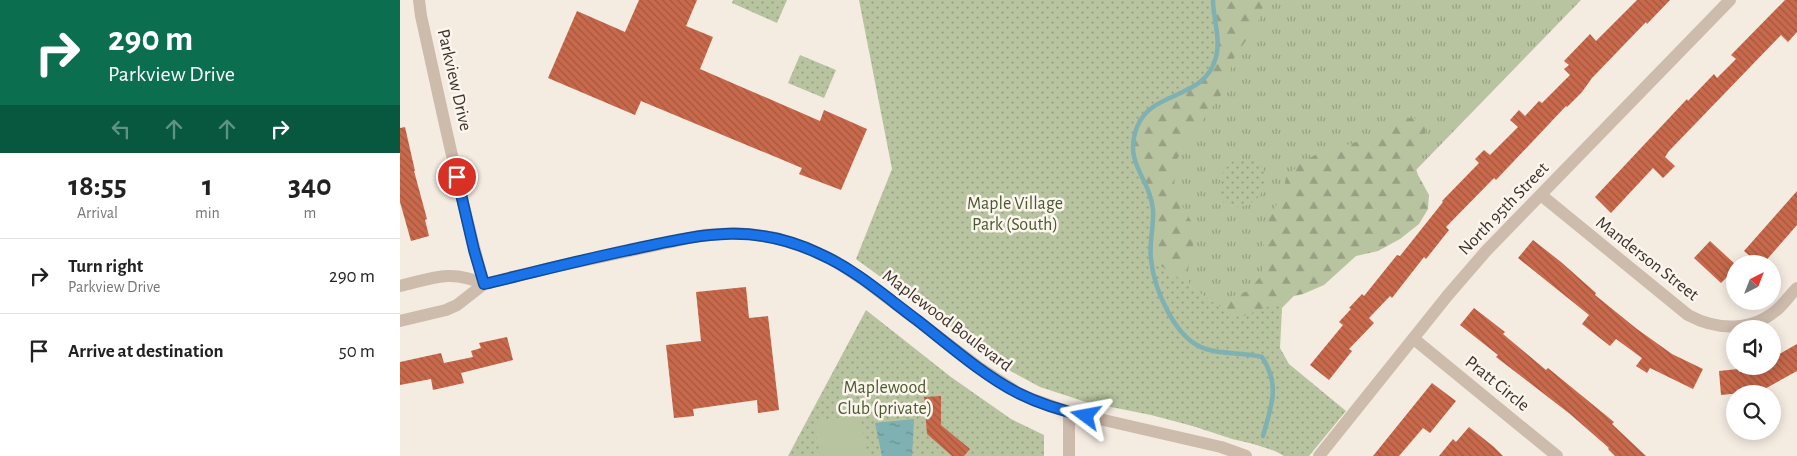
<!DOCTYPE html>
<style>
:root{--surface:#fff;--page:#f2f2f2;--text:#222;--muted:#767676;--line:#e0e0e0}
body{margin:0;font-family:"Alegreya Sans",sans-serif;background:var(--page);color:var(--text);height:100vh;display:flex;flex-direction:column;font-size:19px;white-space:nowrap}
*{box-sizing:border-box;margin:0}
p{font-size:16px;color:var(--muted)}
.icon{flex:none;width:28px;height:28px;fill:none;stroke:currentColor;stroke-width:2;stroke-linecap:round;stroke-linejoin:round}
.map{position:relative;flex:1;overflow:hidden}
.details{display:flex;flex-direction:column;background:var(--surface);width:400px}
.details>*{flex:none}
.banner{background:#0b6e4f;color:#fff;overflow:hidden}
.needle{width:32px;rotate:42deg}
.controls{position:absolute;left:1326px;top:255px;display:grid;gap:10px}
.controls a{display:grid;place-items:center;width:55px;height:55px;border-radius:50%;background:var(--surface);box-shadow:0 2px 12px #0003;font-size:25px}
.pin{position:absolute;display:grid;place-items:center;width:42px;height:42px;color:#fff;margin:-21px;border:2px solid #fff;border-radius:50%;box-shadow:0 1px 5px #0007}
.me{position:absolute;width:55px;margin:-28px;rotate:283deg;stroke-linejoin:round;filter:drop-shadow(0 0 4px #0008)}
.turn{display:flex;align-items:center;gap:18px;height:105px;padding:0 25px;font-size:22px}
.turn .icon{width:65px;height:65px;stroke-width:2.5}
.turn b{display:block;font-size:35px;line-height:42px}
.lanes{display:flex;align-items:center;height:48px;padding:0 25px;background:#0003;justify-content:center;gap:25px;direction:ltr}
.lanes .off{opacity:.35}
.eta{display:flex;justify-content:space-evenly;align-items:center;height:85px;text-align:center}
.eta b{font-size:30px;font-weight:700;line-height:35px}
ul{padding:0;list-style:none}
li{display:flex;align-items:center;gap:15px;height:75px;padding:0 25px;border-top:1px solid var(--line)}
li div{flex:1}
li b{display:block;font-size:19px}
li em{font-style:normal}
main{display:flex;flex:1;min-height:0}
.map>svg:first-child{display:block}
.grass{fill:url(#grass-tufts)}
.forest{fill:url(#forest-firs)}
.park{fill:url(#park-dots)}
.pitch{fill:#b8c4a0}
.water{fill:url(#water-ripples)}
.lines{fill:none;stroke-linecap:round;stroke-linejoin:round}
.stream{stroke:#7fb0b2;stroke-width:4.5}
.building{fill:url(#building-back-hatch)}
.minor{stroke:#cdbbac;stroke-width:12}
.route-casing{stroke:#114b97;stroke-width:12}
.route{stroke:#1a73e8;stroke-width:9}
.labels{text-anchor:middle;dominant-baseline:central;stroke-width:5;stroke-linejoin:round;paint-order:stroke}
.street-label{font-size:18px;fill:#3b302b;stroke:#fbf5ee}
.park-label{font-size:18px;fill:#4a5a2e;stroke:#fbf5ee}
</style>
<main>
<section class="details">
<div class="banner">
<div class="turn"><svg class="icon" aria-label="right" viewBox="0 0 24 24"><path d="M7 20v-9h11M14 6l5 5-5 5"/></svg><div><b>290 m</b>Parkview Drive</div></div>
<div class="lanes"><svg class="icon off" aria-label="left" viewBox="0 0 24 24"><path d="M17 20v-9H6M10 6l-5 5 5 5"/></svg><svg class="icon off" aria-label="ahead" viewBox="0 0 24 24"><path d="M12 20V5M6 11l6-6 6 6"/></svg><svg class="icon off" aria-label="ahead" viewBox="0 0 24 24"><path d="M12 20V5M6 11l6-6 6 6"/></svg><svg class="icon" aria-label="right" viewBox="0 0 24 24"><path d="M7 20v-9h11M14 6l5 5-5 5"/></svg></div>
</div>
<div class="eta">
<div><b>18:55</b><p>Arrival</p></div>
<div><b>1</b><p>min</p></div>
<div><b>340</b><p>m</p></div>
</div>
<ul>
<li><svg class="icon" aria-label="right" viewBox="0 0 24 24"><path d="M7 20v-9h11M14 6l5 5-5 5"/></svg><div><b>Turn right</b><p>Parkview Drive</p></div><em>290 m</em></li>
<li><svg class="icon" aria-label="arrive" viewBox="0 0 24 24"><path d="M6 21V4h12l-3 4 3 4H6"/></svg><div><b>Arrive at destination</b></div><em>50 m</em></li>
</ul>
</section>
<div class="map">
<svg width="1397" height="456" viewBox="0 0 1397 456">
<defs>
<pattern id="grass-tufts" width="24" height="20" patternUnits="userSpaceOnUse" patternTransform="scale(1.25)"><rect width="24" height="20" fill="#b8c4a0"/><path d="M3 7l-1-3M5 7V3M7 7l1-3M15 17l-1-3M17 17v-4M19 17l1-3" fill="none" stroke="#97a083"/></pattern>
<pattern id="forest-firs" width="22" height="20" patternUnits="userSpaceOnUse" patternTransform="scale(1.25)"><rect width="22" height="20" fill="#b8c4a0"/><path d="M5 1l3.5 6h-7zM16 11l3.5 6h-7z" fill="#97a083"/></pattern>
<pattern id="park-dots" width="8" height="8" patternUnits="userSpaceOnUse" patternTransform="scale(1.25)"><rect width="8" height="8" fill="#b8c4a0"/><path d="M2 2h.1M6 6h.1" fill="none" stroke="#97a083" stroke-width="1.8" stroke-linecap="round"/></pattern>
<pattern id="water-ripples" width="26" height="14" patternUnits="userSpaceOnUse" patternTransform="scale(1.25)"><rect width="26" height="14" fill="#7fb0b2"/><path d="M2 4q2-2 4 0t4 0M15 11q2-2 4 0t4 0" fill="none" stroke="#699091"/></pattern>
<pattern id="building-back-hatch" width="6" height="6" patternUnits="userSpaceOnUse" patternTransform="scale(1.25)"><rect width="6" height="6" fill="#c8694b"/><path d="M-1 5l2 2M0 0l6 6M5-1l2 2" fill="none" stroke="#a4573f"/></pattern>
</defs>
<rect width="100%" height="100%" fill="#f4ebe1"/>
<path class="grass" d="M 813,0 L 1181,0 L 882,308 L 875,304 L 833,316 L 751,260 Z"/>
<path class="forest" d="M 762,0 L 864,0 L 862,12 L 856,26 L 834,58 L 825,89 L 788,141 L 776,161 L 774,186 L 779,200 L 796,230 L 788,270 L 791,302 L 774,337 L 704,124 Z
M 1010,118 L 1019,119 L 1025,126 L 1025,134 L 1020,144 L 1014,163 L 1018,175 L 1029,195 L 1028,209 L 1019,224 L 1000,239 L 978,251 L 956,256 L 924,285 L 903,294 L 889,297 L 868,319 L 868,447 L 832,439 L 763,416 L 811,314 L 830,297 L 848,291 L 862,275 L 865,222 L 883,195 L 886,177 L 901,163 L 915,155 L 966,139 L 980,132 L 996,121 Z"/>
<path class="park" d="M 333,0 L 387,0 L 377,23 L 332,3 Z
M 459,0 L 813,0 C 813,18 821,39 816,57 C 805,101 752,89 737,127 C 723,164 750,177 753,210 C 754,219 751,228 750,237 C 750,244 750,252 751,259 L 833,316 L 841,317 L 875,304 L 882,308 L 880,348 L 889,364 L 946,411 L 909,456 L 884,456 L 875,451 L 819,433 L 751,415 L 686,402 L 640,387 L 605,368 L 456,259 L 492,169 Z
M 400,55 L 436,70 L 424,98 L 388,83 Z
M 838,159 C 880,156 870,207 836,207 C 809,208 818,165 838,159 Z
M 466,310 L 551,377 L 611,419 L 644,435 L 644,456 L 388,456 Z"/>
<path class="pitch" d="M 460,414 L 468,456 L 420,456 L 414,422 Z"/>
<path class="water" d="M 514,419 L 512,456 L 482,456 L 475,423 Z"/>
<g class="lines">
<path class="stream" d="M 813,0 C 813,18 821,39 816,57 C 805,101 752,89 737,127 C 723,164 750,177 753,210 C 754,227 749,243 751,259 C 754,289 775,340 806,349 C 824,355 843,352 862,357 C 881,386 871,406 863,436"/>
</g>
<path class="building" d="M 239,0 L 297,0 L 286,26 L 313,37 L 300,69 L 420,121 L 424,110 L 467,129 L 441,190 L 399,174 L 402,168 L 241,101 L 235,115 L 148,78 L 177,11 L 225,32 Z
M 1237,0 L 1270,0 L 1247,24 L 1246,22 L 1192,78 L 1182,92 L 1167,107 L 1166,106 L 1096,180 L 1094,178 L 1046,227 L 1049,230 L 1026,259 L 1024,257 L 992,298 L 990,296 L 969,318 L 974,323 L 949,349 L 952,351 L 929,380 L 910,365 L 943,325 L 939,322 L 951,309 L 949,308 L 962,294 L 964,296 L 997,255 L 1000,256 L 1043,202 L 1042,201 L 1079,163 L 1075,159 L 1084,150 L 1090,155 L 1118,127 L 1110,120 L 1119,110 L 1125,116 L 1139,101 L 1142,103 L 1170,75 L 1164,69 L 1169,65 L 1164,61 L 1190,34 L 1196,41 Z
M 1385,0 L 1397,0 L 1397,32 L 1388,42 L 1381,35 L 1269,151 L 1265,157 L 1275,166 L 1263,178 L 1253,168 L 1211,213 L 1195,197 L 1287,99 L 1288,101 L 1314,74 L 1317,78 L 1336,59 L 1331,55 Z
M 5,127 L 15,171 L 14,171 L 27,219 L 25,220 L 29,236 L 11,241 L 0,202 L 0,128 Z
M 1397,191 L 1397,225 L 1363,264 L 1359,264 L 1344,251 Z
M 1133,240 L 1161,262 L 1196,293 L 1195,295 L 1237,329 L 1272,354 L 1303,369 L 1293,389 L 1250,368 L 1247,373 L 1236,366 L 1242,358 L 1216,339 L 1210,346 L 1182,324 L 1189,315 L 1118,258 Z
M 1310,241 L 1335,264 L 1335,269 L 1321,283 L 1294,258 Z
M 346,287 L 349,318 L 368,316 L 379,410 L 358,413 L 357,400 L 293,409 L 294,416 L 274,418 L 266,345 L 301,341 L 296,292 Z
M 1074,308 L 1105,332 L 1103,334 L 1146,370 L 1148,368 L 1214,422 L 1212,424 L 1246,456 L 1215,456 L 1208,449 L 1209,448 L 1170,414 L 1096,357 L 1098,355 L 1060,325 Z
M 107,337 L 113,360 L 61,373 L 64,383 L 33,390 L 31,379 L 0,385 L 0,362 L 41,353 L 44,363 L 73,357 L 71,351 L 81,348 L 79,343 Z
M 1397,344 L 1397,371 L 1361,391 L 1321,395 L 1319,371 L 1338,369 L 1339,372 L 1367,369 L 1366,366 L 1372,366 L 1372,358 Z
M 1032,383 L 1056,401 L 1030,433 L 1023,428 L 999,456 L 973,456 Z
M 541,396 L 541,425 L 570,449 L 564,456 L 552,456 L 527,434 L 524,397 Z
M 1069,427 L 1094,447 L 1103,456 L 1039,456 L 1053,439 L 1056,442 Z"/>
<g class="lines">
<path class="minor" d="M 19,0 L 21,16 C 41,105 59,195 84,284
M 1141,195 L 1288,315 C 1318,331 1353,332 1379,308 C 1385,302 1391,294 1397,288
M 0,286 C 33,278 51,269 84,284
M 0,321 L 46,310 L 57,305 L 84,284 L 154,267 L 304,235 L 336,233 L 357,235 L 376,238 L 407,248 L 435,261 L 465,281 L 580,368 L 617,392 L 629,398 L 669,412 L 821,447 L 846,456
M 1014,339 L 1157,456
M 669,456 L 669,412
M 919,456 L 1048,295 L 1086,251 L 1330,0"/>
</g>
<g class="lines">
<g class="route-casing">
<path id="route" d="M 57,177 L 74,250 L 84,284 C 131,273 177,261 224,251 C 296,236 349,220 420,254 C 456,270 486,297 517,320 C 549,345 583,375 618,393 C 640,404 663,411 686,416"/>
</g>
<use href="#route" class="route"/>
</g>
<g class="labels">
<g class="street-label">
<text transform="translate(54 80) rotate(77)">Parkview Drive</text>
<text transform="translate(1104 209) rotate(-46)">North 95th Street</text>
<text transform="translate(1247 259) rotate(38)">Manderson Street</text>
<text transform="translate(547 321) rotate(37)">Maplewood Boulevard</text>
<text transform="translate(1097 384) rotate(39)">Pratt Circle</text>
</g>
<g class="park-label">
<text x="615" y="204">Maple Village<tspan x="615" dy="21">Park (South)</tspan></text>
<text x="485" y="388">Maplewood<tspan x="485" dy="21">Club (private)</tspan></text>
</g>
</g>
</svg>
<div class="controls">
<a><svg class="needle" viewBox="-14 -14 28 28"><path d="M0-13l5 13h-10z" fill="#e53935"/><path d="M0 13l5-13h-10z" fill="#767676"/></svg></a>
<a><svg class="icon" aria-label="sound" viewBox="0 0 24 24"><path d="M4 9h4l5-4v14l-5-4H4zM17 9q2 3 0 6"/></svg></a>
<a><svg class="icon" aria-label="search" viewBox="0 0 24 24"><circle cx="10" cy="10" r="6"/><path d="M15 15l6 6"/></svg></a>
</div>
<div class="pin" style="left:57px;top:177px;background:#d93025"><svg class="icon" aria-label="arrive" viewBox="0 0 24 24"><path d="M6 21V4h12l-3 4 3 4H6"/></svg></div>
<svg class="me" style="left:686px;top:416px" viewBox="-20 -20 40 40"><path d="M0-17L14 15 0 8-14 15z" fill="#1a73e8" stroke="#fff" stroke-width="4"/></svg>
</div>
</main>
